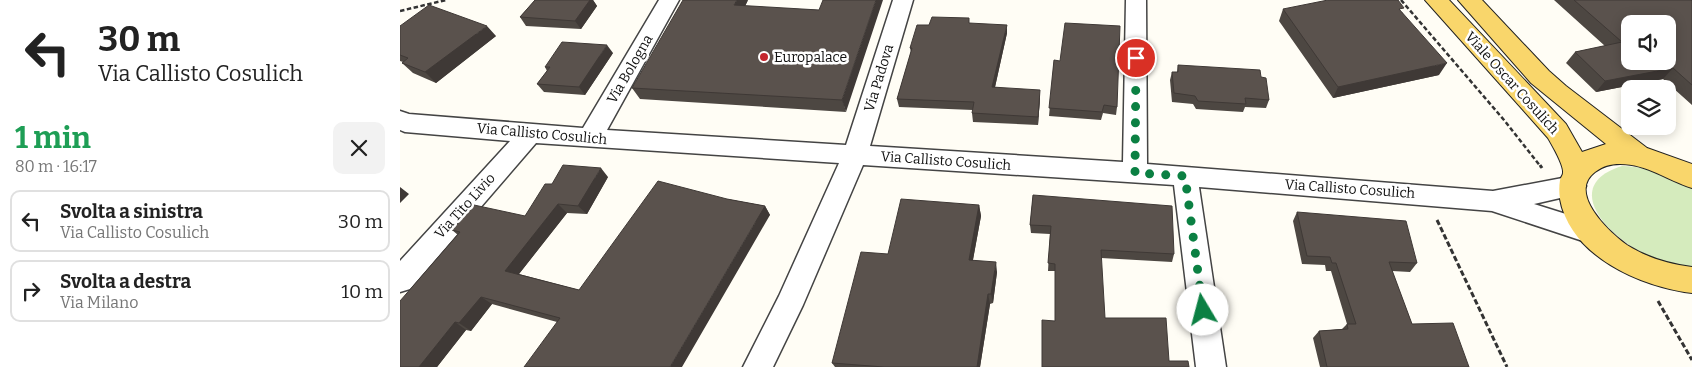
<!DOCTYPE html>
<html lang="it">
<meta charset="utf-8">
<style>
:root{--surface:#fff;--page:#f2f2f2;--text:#222;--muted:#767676;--line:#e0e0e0}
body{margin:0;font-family:Bitter,serif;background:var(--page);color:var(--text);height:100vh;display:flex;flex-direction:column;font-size:19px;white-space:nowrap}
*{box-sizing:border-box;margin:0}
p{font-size:16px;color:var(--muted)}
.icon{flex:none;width:28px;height:28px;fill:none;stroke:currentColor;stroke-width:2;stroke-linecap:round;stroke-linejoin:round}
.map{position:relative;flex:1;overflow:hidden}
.sheet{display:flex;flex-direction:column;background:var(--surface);width:400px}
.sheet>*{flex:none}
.guide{background:#fff;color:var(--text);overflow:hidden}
.fabs{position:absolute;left:1221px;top:15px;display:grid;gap:10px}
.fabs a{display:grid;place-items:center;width:55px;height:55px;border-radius:10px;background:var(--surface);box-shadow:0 2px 12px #0003;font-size:25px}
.pin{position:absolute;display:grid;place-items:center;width:42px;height:42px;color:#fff;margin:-21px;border:2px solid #fff;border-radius:50%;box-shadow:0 1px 5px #0007}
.me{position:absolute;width:55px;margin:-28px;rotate:352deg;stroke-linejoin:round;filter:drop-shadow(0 0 4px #0008)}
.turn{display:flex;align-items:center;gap:18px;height:105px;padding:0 15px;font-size:22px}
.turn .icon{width:65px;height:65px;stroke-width:2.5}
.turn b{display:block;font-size:35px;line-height:42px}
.round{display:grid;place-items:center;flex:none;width:52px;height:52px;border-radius:10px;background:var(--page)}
.head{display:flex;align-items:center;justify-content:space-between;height:85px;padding:0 15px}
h1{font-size:30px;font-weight:700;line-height:38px;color:#1e9e55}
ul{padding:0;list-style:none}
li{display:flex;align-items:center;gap:15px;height:62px;margin:0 10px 8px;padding:0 5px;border:2px solid var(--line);border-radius:10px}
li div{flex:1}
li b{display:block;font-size:19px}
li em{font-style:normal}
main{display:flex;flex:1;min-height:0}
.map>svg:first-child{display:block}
.green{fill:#d5ebbd}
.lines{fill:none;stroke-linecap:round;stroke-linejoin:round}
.minor-casing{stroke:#444;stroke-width:3}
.primary-casing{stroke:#222;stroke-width:2}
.path-far1{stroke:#333;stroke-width:2.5;stroke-dasharray:4.5 2.5;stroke-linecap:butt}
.path{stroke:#333;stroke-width:3;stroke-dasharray:5.5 2.5;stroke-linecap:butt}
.minor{fill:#fff;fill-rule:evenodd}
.primary{fill:#f9d66b;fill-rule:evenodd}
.wall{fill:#4d4742}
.shaded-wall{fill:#3f3936}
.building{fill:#5a524d;stroke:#3f3936;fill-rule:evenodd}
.route{stroke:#0b8043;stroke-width:9;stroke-dasharray:0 16.2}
.poi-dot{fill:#c4262e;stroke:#fff;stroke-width:2}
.labels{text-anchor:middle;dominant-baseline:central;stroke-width:5;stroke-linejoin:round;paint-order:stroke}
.poi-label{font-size:14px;fill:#111;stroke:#fff;text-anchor:start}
.street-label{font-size:14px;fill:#111;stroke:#fff}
</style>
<main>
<section class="sheet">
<div class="guide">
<div class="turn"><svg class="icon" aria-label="left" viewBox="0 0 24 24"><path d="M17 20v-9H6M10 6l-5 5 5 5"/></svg><div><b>30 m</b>Via Callisto Cosulich</div></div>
</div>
<div class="head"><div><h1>1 min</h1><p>80 m · 16:17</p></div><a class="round"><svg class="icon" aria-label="close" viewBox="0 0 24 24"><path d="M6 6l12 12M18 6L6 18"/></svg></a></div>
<ul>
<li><svg class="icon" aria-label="left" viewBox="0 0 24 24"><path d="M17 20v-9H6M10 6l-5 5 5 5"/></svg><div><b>Svolta a sinistra</b><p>Via Callisto Cosulich</p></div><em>30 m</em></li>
<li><svg class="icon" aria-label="right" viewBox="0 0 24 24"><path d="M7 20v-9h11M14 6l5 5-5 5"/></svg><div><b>Svolta a destra</b><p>Via Milano</p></div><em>10 m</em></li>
</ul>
</section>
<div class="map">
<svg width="1292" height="367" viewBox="0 0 1292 367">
<rect width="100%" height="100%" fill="#fffdf5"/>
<path class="green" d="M 1222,166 C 1251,167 1267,174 1292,188 L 1292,266 C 1244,272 1141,191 1222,166 Z"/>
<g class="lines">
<g class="minor-casing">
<path id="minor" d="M 259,0 L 279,0 L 207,130 L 446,145 L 493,0 L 513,0 L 470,146 L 723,162 L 726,0 L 746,0 L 747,164 L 1093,191 L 1173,176 L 1182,179 L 1186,186 L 1182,193 L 1134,204 L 1204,226 L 1208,234 L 1204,242 L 1195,245 L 1092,211 L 799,187 L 826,367 L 796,367 L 774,185 L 463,165 L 403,305 L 373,367 L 343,367 L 379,296 L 439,163 L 136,143 L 10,289 L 0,292 L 0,261 L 110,141 L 5,132 L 0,130 L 0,111 L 9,114 L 183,128 Z"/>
</g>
<g class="primary-casing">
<path id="primary" d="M 1025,0 L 1049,0 L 1166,124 L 1182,152 L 1206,144 L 1131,83 L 1058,0 L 1082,0 L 1149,71 L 1166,86 L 1247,148 L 1292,164 L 1292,188 C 1267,180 1247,164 1220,164 C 1210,164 1203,166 1195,172 C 1167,193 1209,232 1227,245 C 1248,258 1268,264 1292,267 L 1292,293 C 1241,287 1170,256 1160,199 C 1159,193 1159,186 1160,180 C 1161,177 1163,175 1163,173 C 1164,165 1152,145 1148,138 Z"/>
</g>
<path class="path-far1" d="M 1001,0 L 1104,120 L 1141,167
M 0,11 L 46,0"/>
<path class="path" d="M 1140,165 L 1142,168
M 1037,220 L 1107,367
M 1258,301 L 1292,360"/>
<use href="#minor" class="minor"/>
<use href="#primary" class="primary"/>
</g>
<path class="wall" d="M 135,0 L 193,0 L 197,6 L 181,29 L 126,26 L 120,17 Z
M 348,0 L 345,6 L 419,10 L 446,112 L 240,99 L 232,88 Z
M 1154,0 L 1291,0 L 1292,1 L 1292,105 L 1263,79 L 1196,92 L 1166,63 L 1175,52 L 1205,46 Z
M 883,9 L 1002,12 L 1039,75 L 933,98 L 879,21 Z
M 569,23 L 607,33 L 595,87 L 640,98 L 638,125 L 573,122 L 572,113 L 573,110 L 499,107 L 497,99 L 511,52 L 510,48 L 529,25 Z
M 0,26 L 96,36 L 36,83 L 13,73 L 2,63 L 3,62 L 0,61 Z
M 213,53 L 185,95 L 144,92 L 137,84 L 147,71 L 145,67 Z
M 654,60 L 717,107 L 716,115 L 703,113 L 701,120 L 649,116 Z
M 778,65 L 861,77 L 869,100 L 866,108 L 845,107 L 843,112 L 796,109 L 793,104 L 772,102 L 770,80 L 772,72 L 777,72 Z
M 208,177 L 187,214 L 167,213 L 119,274 L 179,290 L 327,199 L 365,206 L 370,215 L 157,322 L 92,304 L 71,331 L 66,330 L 37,367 L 0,367 L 58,235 L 52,230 L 125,216 L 152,184 Z
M 633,195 L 774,254 L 772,262 L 701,258 L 642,367 L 655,321 L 655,271 L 648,271 L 650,234 L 631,233 L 630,225 Z
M 579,205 L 581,216 L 573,260 L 597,272 L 593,303 L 590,304 L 580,367 L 435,367 L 432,363 L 488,254 Z
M 897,212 L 1017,263 L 1010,272 L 992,271 L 1012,324 L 1069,367 L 920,367 L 913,338 L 919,331 L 942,329 L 947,324 L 931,271 L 926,271 L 925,265 L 902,264 L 893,221 Z"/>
<path class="shaded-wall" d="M 190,0 L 193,0 L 197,6 L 181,29 L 175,21 Z
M 337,0 L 348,0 L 340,17 L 334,5 Z
M 476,0 L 483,0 L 446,112 L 442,100 Z
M 607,25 L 607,33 L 593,96 L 592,87 Z
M 87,26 L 96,36 L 36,83 L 25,72 Z
M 207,45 L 213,53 L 185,95 L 179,87 Z
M 1047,63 L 1039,75 L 933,98 L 938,87 Z
M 1273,68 L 1263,79 L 1196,92 L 1205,81 Z
M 640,90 L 640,98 L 638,125 L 638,117 Z
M 201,168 L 208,177 L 187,214 L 178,206 Z
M 0,187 L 9,194 L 0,203 Z
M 158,204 L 167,213 L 115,279 L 105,271 Z
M 579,205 L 581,216 L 571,270 L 569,260 Z
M 365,206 L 370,215 L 282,367 L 270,367 Z
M 596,262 L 597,272 L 593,303 L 591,294 Z
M 588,294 L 590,304 L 580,367 L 577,367 Z
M 81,297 L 92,304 L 71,331 L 59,323 Z
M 55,322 L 66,330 L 37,367 L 19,367 Z"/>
<path class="building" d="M 135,0 L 190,0 L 175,21 L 120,17 Z
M 283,0 L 337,0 L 334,5 L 419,10 L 423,0 L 476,0 L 442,100 L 232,88 Z
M 928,0 L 998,0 L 1004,8 L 999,9 L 1047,63 L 938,87 L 883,9 Z
M 1174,0 L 1291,0 L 1292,1 L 1292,85 L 1273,68 L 1205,81 L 1175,52 L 1222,42 ZM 1230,24 L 1268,24 L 1268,61 L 1230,61 Z
M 29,5 L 87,26 L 25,72 L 2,63 L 8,58 L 0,55 L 0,26 Z
M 532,17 L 569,18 L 569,23 L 607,25 L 592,87 L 640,90 L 638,117 L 572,113 L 574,102 L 497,99 L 512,48 L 510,48 L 517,25 L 529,25 Z
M 665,23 L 720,26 L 717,107 L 704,105 L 702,112 L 649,108 L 654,60 L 660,61 Z
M 162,42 L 207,45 L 179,87 L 137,84 L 150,67 L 145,67 Z
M 778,65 L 860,70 L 861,77 L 866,78 L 869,100 L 845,98 L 846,104 L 798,101 L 795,96 L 774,93 L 772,72 L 778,72 Z
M 163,165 L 201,168 L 178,206 L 158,204 L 105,271 L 179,290 L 258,181 L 327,199 L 365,206 L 270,367 L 124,367 L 160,318 L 81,297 L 59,323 L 55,322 L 19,367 L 0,367 L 0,301 L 60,232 L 52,230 L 74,205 L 125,216 L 145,184 L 152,184 Z
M 633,195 L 772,206 L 774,254 L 701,250 L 705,318 L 766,318 L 769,361 L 788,361 L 789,367 L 642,367 L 642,320 L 655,321 L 655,264 L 648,263 L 651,226 L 630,225 Z
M 501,199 L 579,205 L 569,260 L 596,262 L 591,294 L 588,294 L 577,367 L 484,367 L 432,363 L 461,252 L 488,254 Z
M 897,212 L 1006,221 L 1017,263 L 989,262 L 1012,324 L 1053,323 L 1069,367 L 927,367 L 919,331 L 948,329 L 947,324 L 956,324 L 936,263 L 932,263 L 930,257 L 907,256 Z"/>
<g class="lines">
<path class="route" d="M 736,58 L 735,173 L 785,176 L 803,310"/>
</g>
<circle class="poi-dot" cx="364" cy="57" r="5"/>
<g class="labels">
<g class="poi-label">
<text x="374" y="57">Europalace</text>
</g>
<g class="street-label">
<text transform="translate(230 69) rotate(-60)">Via Bologna</text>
<text transform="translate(479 78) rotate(-73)">Via Padova</text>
<text transform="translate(1112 83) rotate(48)">Viale Oscar Cosulich</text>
<text transform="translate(142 134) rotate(5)">Via Callisto Cosulich</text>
<text transform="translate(546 161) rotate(4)">Via Callisto Cosulich</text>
<text transform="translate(950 189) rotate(4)">Via Callisto Cosulich</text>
<text transform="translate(65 206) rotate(-48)">Via Tito Livio</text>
</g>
</g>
</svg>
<div class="fabs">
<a><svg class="icon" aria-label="sound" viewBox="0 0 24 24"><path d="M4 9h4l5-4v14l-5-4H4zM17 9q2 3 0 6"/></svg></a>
<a><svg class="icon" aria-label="layers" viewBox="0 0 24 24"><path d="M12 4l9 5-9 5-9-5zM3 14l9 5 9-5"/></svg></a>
</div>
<div class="pin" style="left:736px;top:58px;background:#d93025"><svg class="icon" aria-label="arrive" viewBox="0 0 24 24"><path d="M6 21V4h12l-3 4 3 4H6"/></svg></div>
<svg class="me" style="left:803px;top:310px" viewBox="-20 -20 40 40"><circle r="19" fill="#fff"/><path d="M0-13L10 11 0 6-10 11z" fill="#0b8043"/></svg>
</div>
</main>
